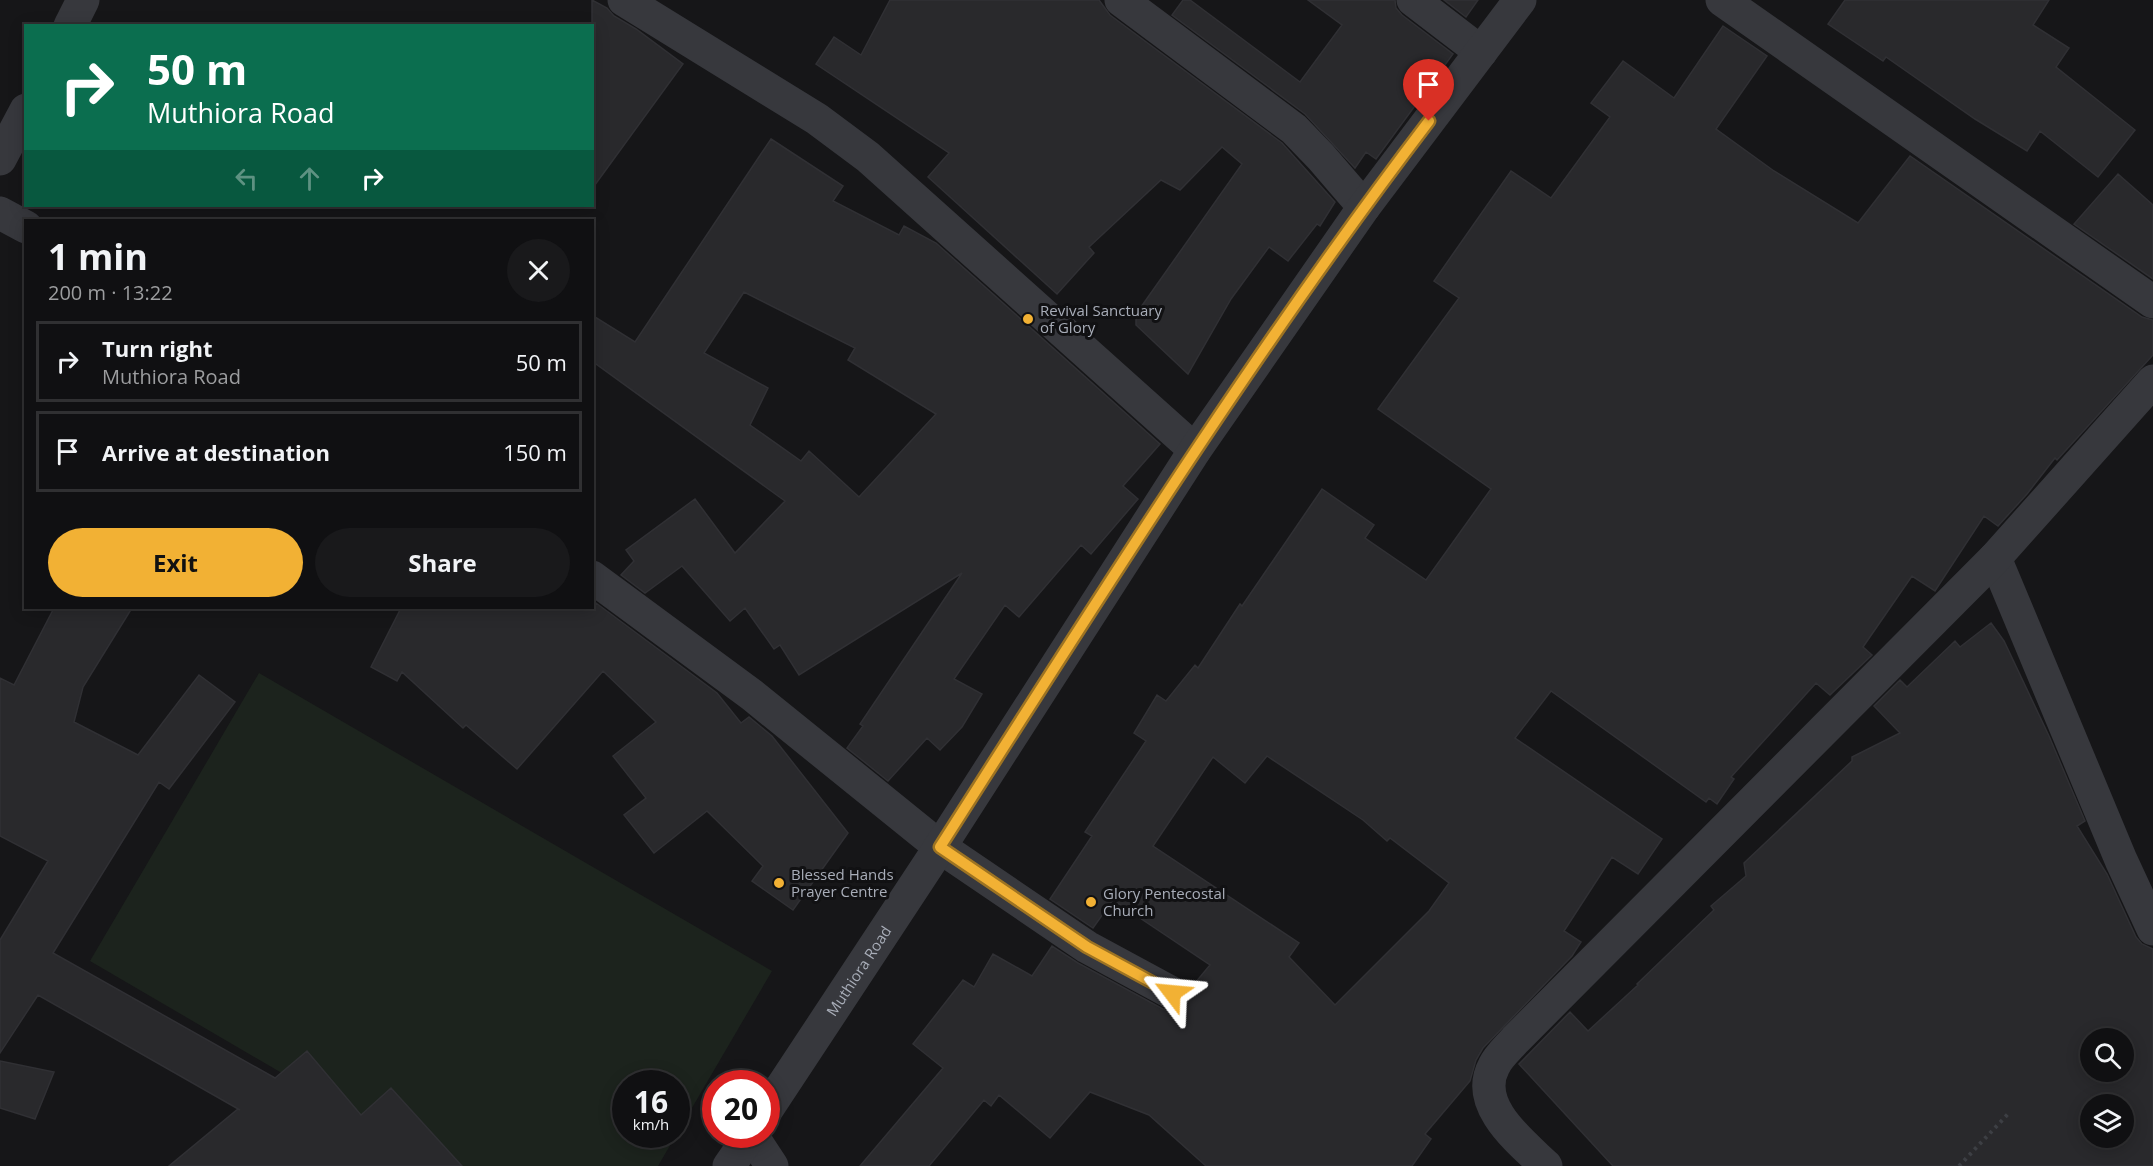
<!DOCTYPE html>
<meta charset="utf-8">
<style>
:root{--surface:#101012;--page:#19191b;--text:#f1f3f6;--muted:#9c9d9f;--line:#303032;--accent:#f2b134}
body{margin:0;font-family:"Open Sans",sans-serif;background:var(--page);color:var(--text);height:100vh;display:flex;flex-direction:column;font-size:22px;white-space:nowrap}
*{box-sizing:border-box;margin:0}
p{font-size:20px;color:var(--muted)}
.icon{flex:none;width:33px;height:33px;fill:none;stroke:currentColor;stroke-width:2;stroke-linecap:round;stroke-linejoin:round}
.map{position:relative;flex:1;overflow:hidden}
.details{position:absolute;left:24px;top:219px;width:570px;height:390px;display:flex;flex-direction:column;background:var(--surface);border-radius:0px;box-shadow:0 3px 15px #0003,0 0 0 2px var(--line)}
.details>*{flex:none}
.top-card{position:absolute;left:24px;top:24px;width:570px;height:183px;border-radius:0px;box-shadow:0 3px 15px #0003,0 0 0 2px var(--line);background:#0b6e4f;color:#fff;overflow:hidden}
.buttons{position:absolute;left:2080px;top:1028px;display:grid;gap:12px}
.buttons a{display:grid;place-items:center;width:54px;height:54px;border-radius:50%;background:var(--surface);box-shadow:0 3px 15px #0003,0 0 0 2px var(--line);font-size:30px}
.speed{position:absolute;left:612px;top:1070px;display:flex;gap:12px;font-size:30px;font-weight:700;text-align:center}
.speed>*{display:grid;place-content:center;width:78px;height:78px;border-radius:50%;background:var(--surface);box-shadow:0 3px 15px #0003,0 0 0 2px var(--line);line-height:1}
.speed small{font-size:15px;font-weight:400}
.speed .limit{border:9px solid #d22;background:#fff;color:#111}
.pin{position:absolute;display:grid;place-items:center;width:51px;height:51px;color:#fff;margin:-62px -26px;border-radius:50% 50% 50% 0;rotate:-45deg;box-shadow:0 0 6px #0007}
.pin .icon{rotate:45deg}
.me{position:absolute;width:66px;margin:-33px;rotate:299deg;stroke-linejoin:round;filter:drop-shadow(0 0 4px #0008)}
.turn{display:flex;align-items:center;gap:21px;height:126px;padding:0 24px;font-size:27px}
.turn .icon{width:78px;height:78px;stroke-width:2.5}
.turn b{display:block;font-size:42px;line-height:51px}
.lanes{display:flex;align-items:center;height:57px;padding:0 24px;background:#0003;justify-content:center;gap:30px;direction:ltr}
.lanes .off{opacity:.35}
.round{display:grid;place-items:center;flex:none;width:63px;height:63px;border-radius:32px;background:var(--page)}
.overview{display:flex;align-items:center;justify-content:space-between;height:102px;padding:0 24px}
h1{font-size:36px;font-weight:700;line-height:45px}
.action{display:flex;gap:12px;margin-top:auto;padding:12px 24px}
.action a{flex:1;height:69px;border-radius:36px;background:var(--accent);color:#111;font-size:24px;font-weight:700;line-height:69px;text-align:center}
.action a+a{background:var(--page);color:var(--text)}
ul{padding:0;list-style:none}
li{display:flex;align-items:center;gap:18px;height:81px;margin:0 12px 9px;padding:0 12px;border:3px solid var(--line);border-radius:0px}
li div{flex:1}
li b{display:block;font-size:22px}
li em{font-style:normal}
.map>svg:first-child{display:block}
.green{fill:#1c231d;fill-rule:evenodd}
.building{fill:#29292c;stroke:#303034;stroke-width:1.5;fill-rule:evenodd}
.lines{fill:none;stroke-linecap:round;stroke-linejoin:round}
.path{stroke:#3d3f44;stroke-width:4;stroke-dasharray:3 4.5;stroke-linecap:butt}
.minor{stroke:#37383d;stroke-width:33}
.route-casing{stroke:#9d7322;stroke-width:15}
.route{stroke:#f2b134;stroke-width:10}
.poi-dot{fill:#f2b134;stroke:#111113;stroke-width:2}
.labels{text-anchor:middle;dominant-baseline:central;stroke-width:6;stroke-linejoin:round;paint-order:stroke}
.poi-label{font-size:15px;fill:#a8adb8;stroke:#111113;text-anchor:start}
.street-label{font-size:15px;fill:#a8adb8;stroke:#111113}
</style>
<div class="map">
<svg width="2153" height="1166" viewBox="0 0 2153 1166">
<rect width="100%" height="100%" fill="#161618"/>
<path class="green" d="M 259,673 L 772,971 L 658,1166 L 441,1166 L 90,961 ZM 626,1083 L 676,1083 L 676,1134 L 626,1134 Z"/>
<path class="building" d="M 592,0 L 607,8 L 614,16 L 636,29 L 683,64 L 592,189 Z
M 890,0 L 1099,0 L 1110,15 L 1282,143 L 1335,202 L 1320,226 L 1317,224 L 1288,261 L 1269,247 L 1231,299 L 1188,374 L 1136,325 L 1136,314 L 1242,164 L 1222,147 L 1180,190 L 1161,180 L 1089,247 L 1094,253 L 1057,294 L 928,177 L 949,153 L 816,64 L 834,37 L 861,55 Z
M 1183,0 L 1190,0 L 1300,82 L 1342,25 L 1308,0 L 1395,0 L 1396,8 L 1402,15 L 1453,54 L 1376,159 L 1366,152 L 1355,168 L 1305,114 L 1172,15 Z
M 1444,0 L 1478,0 L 1466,17 Z
M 1845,0 L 2049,0 L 2033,25 L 2069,48 L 2056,67 L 2135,130 L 2098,177 L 2040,131 L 2027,151 L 1975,119 L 1886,57 L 1883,61 L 1828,24 Z
M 1723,26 L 1767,56 L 1716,129 L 1774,171 L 1858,223 L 1910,156 L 2142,317 L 2153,320 L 2153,355 L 2057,460 L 2055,458 L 2027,494 L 1998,526 L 1984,516 L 1935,591 L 1912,576 L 1863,647 L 1872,655 L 1830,695 L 1816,683 L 1731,777 L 1734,779 L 1717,804 L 1709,798 L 1706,802 L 1551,691 L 1515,738 L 1662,839 L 1638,874 L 1612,857 L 1564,931 L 1581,942 L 1572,956 L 1483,1048 L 1476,1060 L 1470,1081 L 1425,1134 L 1431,1139 L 1412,1166 L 1206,1166 L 1149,1115 L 1090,1092 L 1050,1138 L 999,1095 L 991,1106 L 984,1100 L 929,1166 L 860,1166 L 943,1068 L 913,1044 L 963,980 L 974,987 L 993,954 L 1032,976 L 1052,946 L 1078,963 L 1163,1009 L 1173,1012 L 1181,1009 L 1188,1002 L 1190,989 L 1210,965 L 1113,900 L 1093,928 L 1050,899 L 1092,836 L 1085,832 L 1146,741 L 1134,733 L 1157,695 L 1166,701 L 1195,665 L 1198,668 L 1240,604 L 1242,606 L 1322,489 L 1374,525 L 1365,538 L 1426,580 L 1491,489 L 1378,409 L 1459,298 L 1434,281 L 1511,171 L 1551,198 L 1610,117 L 1591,103 L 1623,61 L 1674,98 ZM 1267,756 L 1363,820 L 1387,841 L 1390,838 L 1449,883 L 1429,911 L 1335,1005 L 1289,957 L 1299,943 L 1153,846 L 1213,757 L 1245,783 Z
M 771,139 L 843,186 L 833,201 L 899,235 L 904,226 L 936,243 L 1160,444 L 1123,486 L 1138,499 L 1091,554 L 1081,545 L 1019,617 L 1005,605 L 954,679 L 982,694 L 962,727 L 940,750 L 927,738 L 888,781 L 847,748 L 863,726 L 860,724 L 962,573 L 799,675 L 780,645 L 774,649 L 745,608 L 730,621 L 682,566 L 645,593 L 621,575 L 634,561 L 626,550 L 695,499 L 735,553 L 785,501 L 592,361 L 592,315 L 635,342 ZM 744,292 L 855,348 L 848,360 L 936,414 L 859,497 L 809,451 L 801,461 L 750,425 L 768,388 L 704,353 Z
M 2118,174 L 2153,205 L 2153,279 L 2074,224 Z
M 596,603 L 717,693 L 741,723 L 749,717 L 772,736 L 848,833 L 793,910 L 752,881 L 763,866 L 707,811 L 654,853 L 624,815 L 646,798 L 613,756 L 656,722 L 603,671 L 517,769 L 466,725 L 463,728 L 402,672 L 397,681 L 371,667 L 401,608 L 593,608 Z
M 54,608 L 132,608 L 83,687 L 74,722 L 138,755 L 199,675 L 235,702 L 169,789 L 159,782 L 53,953 L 275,1078 L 307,1051 L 361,1115 L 391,1088 L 462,1166 L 169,1166 L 238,1109 L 240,1110 L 38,995 L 0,1053 L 0,940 L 48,861 L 0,836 L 0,678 L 14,685 Z
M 1991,623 L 2004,641 L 2049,736 L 2085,821 L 2077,826 L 2107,874 L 2136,937 L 2142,944 L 2153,949 L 2153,1166 L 1613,1166 L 1519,1064 L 1570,1012 L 1588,1031 L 1638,985 L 1637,984 L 1714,910 L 1711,906 L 1746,876 L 1744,863 L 1852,761 L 1852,757 L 1900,733 L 1874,706 L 1900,680 L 1907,687 L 1955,641 L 1960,647 ZM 2091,1038 L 2124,1038 L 2124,1071 L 2091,1071 ZM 2091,1104 L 2124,1104 L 2124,1137 L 2091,1137 Z
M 0,1061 L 54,1072 L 35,1119 L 0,1108 Z"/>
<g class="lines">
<path class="path" d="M 1959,1166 L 2008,1114"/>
<g class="minor">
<path d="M 624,0 L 817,119 L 868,157 L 1195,450"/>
<path d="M 1121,0 L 1294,129 L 1321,157 L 1364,207"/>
<path d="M 1413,0 L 1481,52"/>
<path d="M 1722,0 L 2153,302"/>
<path d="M 70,26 L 83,0"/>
<path d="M 0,159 L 26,110"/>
<path d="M 0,213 L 26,227"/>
<path d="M 1995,558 L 2121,860 L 2153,929"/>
<path d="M 592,577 L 752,695 L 940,847 L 1087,947 L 1172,993"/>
<path id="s1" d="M 766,1111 L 940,847 L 1195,450 L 1364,207 L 1520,0"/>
<path d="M 751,1134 L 772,1166"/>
<path d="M 729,1166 L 751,1134"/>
<path d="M 1546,1166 C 1521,1142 1473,1105 1494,1066 C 1498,1057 1508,1048 1515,1040 L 1995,558 L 2153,381"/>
</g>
</g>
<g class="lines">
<g class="route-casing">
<path id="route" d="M 1172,993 L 1087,947 L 940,847 C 1097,601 1252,353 1429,121"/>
</g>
<use href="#route" class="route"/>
</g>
<g class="poi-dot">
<circle cx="1028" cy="319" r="6"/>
<circle cx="779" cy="883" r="6"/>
<circle cx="1091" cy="902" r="6"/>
</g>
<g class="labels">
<g class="poi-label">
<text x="1040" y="310">Revival Sanctuary<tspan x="1040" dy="17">of Glory</tspan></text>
<text x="791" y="874">Blessed Hands<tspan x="791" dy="17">Prayer Centre</tspan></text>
<text x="1103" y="893">Glory Pentecostal<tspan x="1103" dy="17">Church</tspan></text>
</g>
<g class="street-label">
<text stroke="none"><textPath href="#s1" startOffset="168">Muthiora Road</textPath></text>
</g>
</g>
</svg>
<div class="buttons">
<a><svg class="icon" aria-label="search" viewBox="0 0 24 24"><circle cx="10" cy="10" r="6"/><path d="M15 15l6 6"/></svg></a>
<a><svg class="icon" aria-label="layers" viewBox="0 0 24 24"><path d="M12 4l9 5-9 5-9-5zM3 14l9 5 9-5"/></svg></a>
</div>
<div class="speed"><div>16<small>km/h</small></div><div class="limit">20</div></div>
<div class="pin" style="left:1429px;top:121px;background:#d93025"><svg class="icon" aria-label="arrive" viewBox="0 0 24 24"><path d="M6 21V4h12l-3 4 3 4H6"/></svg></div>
<svg class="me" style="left:1172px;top:993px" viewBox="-20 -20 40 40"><path d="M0-17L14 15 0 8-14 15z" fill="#f2b134" stroke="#fff" stroke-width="4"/></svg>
<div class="top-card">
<div class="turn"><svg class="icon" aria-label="right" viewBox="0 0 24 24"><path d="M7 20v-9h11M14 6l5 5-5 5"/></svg><div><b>50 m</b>Muthiora Road</div></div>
<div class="lanes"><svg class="icon off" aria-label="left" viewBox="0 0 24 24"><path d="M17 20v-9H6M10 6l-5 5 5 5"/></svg><svg class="icon off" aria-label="ahead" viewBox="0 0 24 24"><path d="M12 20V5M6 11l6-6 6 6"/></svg><svg class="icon" aria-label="right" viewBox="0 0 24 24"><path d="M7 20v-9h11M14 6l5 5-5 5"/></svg></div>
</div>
<section class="details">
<div class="overview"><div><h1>1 min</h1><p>200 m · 13:22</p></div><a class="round"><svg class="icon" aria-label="close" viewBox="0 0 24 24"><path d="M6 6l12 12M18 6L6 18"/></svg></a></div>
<ul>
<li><svg class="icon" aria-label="right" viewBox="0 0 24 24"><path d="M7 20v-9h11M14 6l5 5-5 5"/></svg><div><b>Turn right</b><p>Muthiora Road</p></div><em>50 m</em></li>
<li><svg class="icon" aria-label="arrive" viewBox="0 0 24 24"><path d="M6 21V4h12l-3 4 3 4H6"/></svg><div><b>Arrive at destination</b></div><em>150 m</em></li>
</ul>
<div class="action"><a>Exit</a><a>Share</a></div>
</section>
</div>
